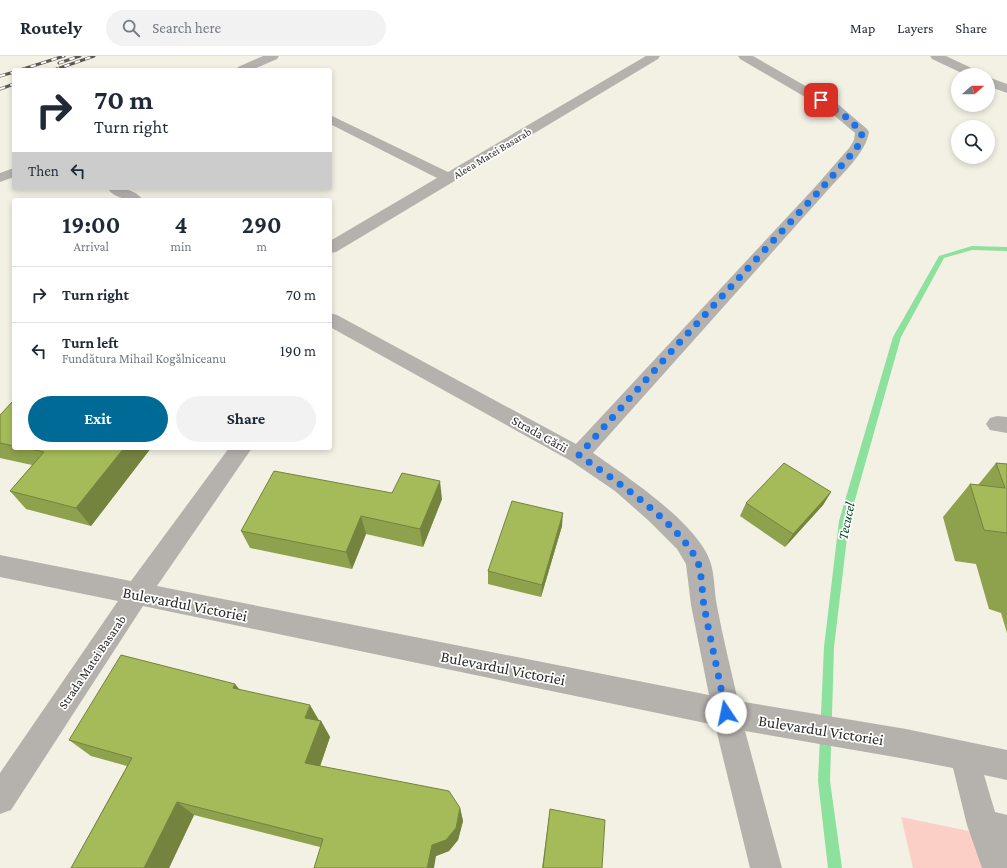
<!DOCTYPE html>
<meta charset="utf-8">
<style>
:root{--surface:#fff;--page:#f2f2f3;--text:#1f2937;--muted:#747a83;--line:#e0e1e3;--accent:#006a97}
body{margin:0;font-family:"Crimson Pro",serif;background:var(--page);color:var(--text);height:100vh;display:flex;flex-direction:column;font-size:15px;white-space:nowrap}
*{box-sizing:border-box;margin:0}
p{font-size:13px;color:var(--muted)}
.icon{flex:none;width:22px;height:22px;fill:none;stroke:currentColor;stroke-width:2;stroke-linecap:round;stroke-linejoin:round}
.map{position:relative;flex:1;overflow:hidden}
.details{position:absolute;left:12px;top:142px;width:320px;height:252px;display:flex;flex-direction:column;background:var(--surface);border-radius:4px;box-shadow:0 2px 6px #0003}
.details>*{flex:none}
.banner{position:absolute;left:12px;top:12px;width:320px;height:122px;border-radius:4px;box-shadow:0 2px 6px #0003;background:#fff;color:var(--text);overflow:hidden}
.needle{width:26px;rotate:69deg}
.controls{position:absolute;left:951px;top:12px;display:grid;gap:8px}
.controls a{display:grid;place-items:center;width:44px;height:44px;border-radius:50%;background:var(--surface);box-shadow:0 2px 6px #0003;font-size:20px}
.pin{position:absolute;display:grid;place-items:center;width:34px;height:34px;color:#fff;margin:-17px;border-radius:8px;box-shadow:0 2px 6px #0006}
.me{position:absolute;width:44px;margin:-22px;rotate:349deg;stroke-linejoin:round;filter:drop-shadow(0 0 3px #0008)}
.turn{display:flex;align-items:center;gap:14px;height:84px;padding:0 16px;font-size:18px}
.turn .icon{width:52px;height:52px;stroke-width:2.5}
.turn b{display:block;font-size:28px;line-height:34px}
.then{display:flex;align-items:center;height:38px;padding:0 16px;background:#0003;gap:8px;font-size:15px}
.eta{display:flex;justify-content:space-evenly;align-items:center;height:68px;text-align:center}
.eta b{font-size:24px;font-weight:700;line-height:28px}
.action{display:flex;gap:8px;margin-top:auto;padding:8px 16px}
.action a{flex:1;height:46px;border-radius:24px;background:var(--accent);color:#fff;font-size:16px;font-weight:700;line-height:46px;text-align:center}
.action a+a{background:var(--page);color:var(--text)}
ul{padding:0;list-style:none}
li{display:flex;align-items:center;gap:12px;height:56px;padding:0 16px;border-top:1px solid var(--line)}
li div{flex:1}
li b{display:block;font-size:15px}
li em{font-style:normal}
header{display:flex;align-items:center;gap:24px;box-sizing:border-box;height:56px;padding:0 20px;background:var(--surface);border-bottom:1px solid var(--line)}
header strong{font-size:19px}
nav{display:flex;gap:22px;margin-inline-start:auto;font-size:14px}
.search{width:280px;height:36px;background:var(--page);display:flex;align-items:center;gap:10px;box-sizing:border-box;padding:0 14px;border-radius:22px;color:var(--muted);font-size:15px}
.map>svg:first-child{display:block}
.green{fill:#fbcfc5}
.lines{fill:none;stroke-linecap:round;stroke-linejoin:round}
.stream{fill:#8ce19c;fill-rule:evenodd}
.minor{fill:#b5b1ad;fill-rule:evenodd}
.rail-casing{stroke:#5c5a54;stroke-width:3}
.rail{stroke:#fff;stroke-width:2;stroke-dasharray:5.5;stroke-linecap:butt}
.wall{fill:#8ea14d}
.shaded-wall{fill:#74833e}
.building{fill:#a5bb59;stroke:#74833e}
.route{stroke:#1a73e8;stroke-width:7;stroke-dasharray:0 12.6}
.labels{text-anchor:middle;dominant-baseline:central;stroke-width:3.5;stroke-linejoin:round;paint-order:stroke}
.far-street-label{font-size:11px;fill:#2c2a26;stroke:#fff}
.street-label{font-size:13px;fill:#2c2a26;stroke:#fff}
.water-label{font-size:14px;font-style:italic;fill:#02451a;stroke:#fff}
.near-street-label{font-size:16px;fill:#2c2a26;stroke:#fff}
</style>
<header>
<strong>Routely</strong>
<div class="search"><svg class="icon" aria-label="search" viewBox="0 0 24 24"><circle cx="10" cy="10" r="6"/><path d="M15 15l6 6"/></svg>Search here</div>
<nav><a>Map</a><a>Layers</a><a>Share</a></nav>
</header>
<div class="map">
<svg width="1007" height="812" viewBox="0 0 1007 812">
<rect width="100%" height="100%" fill="#f3f0e4"/>
<path class="green" d="M 901,761 L 1007,783 L 1007,812 L 913,812 Z"/>
<g class="lines">
<path class="stream" d="M 972,190 L 1007,191 L 1007,195 L 972,194 L 944,202 L 901,281 L 849,465 L 834,591 L 830,725 L 842,812 L 828,812 L 818,725 L 824,591 L 839,465 L 893,281 L 939,200 Z"/>
<path class="minor" d="M 263,0 L 279,0 L 277,3 L 252,14 L 236,14 L 238,11 Z
M 646,0 L 660,0 L 658,3 L 336,196 L 330,197 L 330,185 L 437,122 L 330,68 L 330,59 L 448,116 Z
M 738,0 L 753,0 L 839,49 L 867,73 L 869,76 C 866,97 840,120 826,136 L 593,397 C 626,420 697,467 710,505 C 715,519 714,536 717,550 C 723,582 731,614 738,645 L 906,673 L 1007,694 L 1007,724 L 984,719 L 995,756 L 1007,759 L 1007,812 L 982,812 L 967,769 L 953,712 L 906,703 L 745,675 L 782,812 L 750,812 L 715,669 L 143,550 L 11,754 L 0,758 L 0,717 L 118,545 L 0,521 L 0,499 L 131,525 L 229,392 L 252,392 L 157,530 L 709,639 L 691,549 L 686,508 L 677,493 L 649,465 L 615,435 L 571,405 L 330,271 L 330,257 L 337,259 L 576,388 L 816,130 L 850,91 L 854,84 L 855,77 L 829,55 L 740,3 Z
M 930,0 L 946,0 L 980,16 L 982,19 L 966,19 L 932,3 Z
M 988,21 L 1007,28 L 1007,37 L 988,30 Z
M 14,112 L 14,121 L 0,126 L 0,117 Z
M 107,132 C 120,132 134,132 143,144 C 130,144 116,144 107,132 Z
M 997,360 L 1007,361 L 1007,377 L 990,374 L 986,368 L 990,362 Z"/>
<g class="rail-casing">
<path id="rail" d="M 59,7 L 80,0
M 20,14 L 64,0
M 54,14 L 94,0
M 0,20 L 14,16
M 0,33 L 14,28"/>
</g>
<use href="#rail" class="rail"/>
</g>
<path class="wall" d="M 14,344 L 14,392 L 151,392 L 91,470 L 26,453 L 10,435 L 32,409 L 0,402 L 0,359 Z
M 996,407 L 1007,408 L 1007,577 L 1001,557 L 989,553 L 976,508 L 955,505 L 943,461 L 970,428 L 978,429 Z
M 831,436 L 823,449 L 785,491 L 740,460 L 746,447 Z
M 392,437 L 442,443 L 423,491 L 366,478 L 352,513 L 250,492 L 241,475 Z
M 562,470 L 541,541 L 488,528 L 488,515 Z
M 235,628 L 240,634 L 321,665 L 330,681 L 320,710 L 460,752 L 463,765 L 458,784 L 449,795 L 436,800 L 320,791 L 194,759 L 169,812 L 71,812 L 127,710 L 91,700 L 69,684 Z
M 550,753 L 602,812 L 542,812 Z"/>
<path class="shaded-wall" d="M 124,392 L 151,392 L 91,470 L 76,452 Z
M 440,425 L 442,443 L 423,491 L 420,473 Z
M 831,436 L 823,449 L 785,491 L 793,478 Z
M 563,457 L 562,470 L 541,541 L 542,529 Z
M 361,460 L 366,478 L 352,513 L 346,496 Z
M 235,628 L 248,645 L 233,632 Z
M 310,649 L 320,666 L 305,662 Z
M 321,665 L 330,681 L 316,722 L 305,707 Z
M 177,746 L 194,759 L 169,812 L 144,812 Z
M 460,752 L 463,765 L 458,784 L 449,795 L 436,800 L 434,812 L 427,812 L 432,789 Z"/>
<path class="building" d="M 14,344 L 14,390 L 0,387 L 0,359 Z
M 25,392 L 124,392 L 76,452 L 10,435 L 44,396 Z
M 784,407 L 831,436 L 793,478 L 746,447 Z
M 996,407 L 1007,408 L 1007,477 L 984,474 L 970,428 L 1005,432 Z
M 274,415 L 392,437 L 402,417 L 440,425 L 420,473 L 361,460 L 346,496 L 241,475 Z
M 512,445 L 563,457 L 542,529 L 488,515 Z
M 121,599 L 235,628 L 233,632 L 310,649 L 305,662 L 321,665 L 305,707 L 449,735 L 460,752 L 456,772 L 446,784 L 432,789 L 427,812 L 314,812 L 323,783 L 177,746 L 144,812 L 71,812 L 132,702 L 69,684 Z
M 550,753 L 605,764 L 602,812 L 543,812 Z"/>
<g class="lines">
<path class="route" d="M 726,657 C 719,621 711,586 704,550 C 702,537 702,515 697,504 C 676,465 616,425 579,399 L 678,288 L 821,133 L 856,93 L 861,84 L 862,76 L 846,61 L 821,44"/>
</g>
<g class="labels">
<g class="far-street-label">
<text transform="translate(492 97) rotate(-31)">Aleea Matei Basarab</text>
</g>
<g class="street-label">
<text transform="translate(540 378) rotate(29)">Strada Gării</text>
<text transform="translate(92 606) rotate(-56)">Strada Matei Basarab</text>
</g>
<g class="water-label">
<text transform="translate(846 465) rotate(-78)">Tecucel</text>
</g>
<g class="near-street-label">
<text transform="translate(185 548) rotate(11)">Bulevardul Victoriei</text>
<text transform="translate(503 612) rotate(11)">Bulevardul Victoriei</text>
<text transform="translate(821 674) rotate(9)">Bulevardul Victoriei</text>
</g>
</g>
</svg>
<div class="controls">
<a><svg class="needle" viewBox="-14 -14 28 28"><path d="M0-13l5 13h-10z" fill="#e53935"/><path d="M0 13l5-13h-10z" fill="#747a83"/></svg></a>
<a><svg class="icon" aria-label="search" viewBox="0 0 24 24"><circle cx="10" cy="10" r="6"/><path d="M15 15l6 6"/></svg></a>
</div>
<div class="pin" style="left:821px;top:44px;background:#d93025"><svg class="icon" aria-label="arrive" viewBox="0 0 24 24"><path d="M6 21V4h12l-3 4 3 4H6"/></svg></div>
<svg class="me" style="left:726px;top:657px" viewBox="-20 -20 40 40"><circle r="19" fill="#fff"/><path d="M0-13L10 11 0 6-10 11z" fill="#1a73e8"/></svg>
<div class="banner">
<div class="turn"><svg class="icon" aria-label="right" viewBox="0 0 24 24"><path d="M7 20v-9h11M14 6l5 5-5 5"/></svg><div><b>70 m</b>Turn right</div></div>
<div class="then">Then<svg class="icon" aria-label="left" viewBox="0 0 24 24"><path d="M17 20v-9H6M10 6l-5 5 5 5"/></svg></div>
</div>
<section class="details">
<div class="eta">
<div><b>19:00</b><p>Arrival</p></div>
<div><b>4</b><p>min</p></div>
<div><b>290</b><p>m</p></div>
</div>
<ul>
<li><svg class="icon" aria-label="right" viewBox="0 0 24 24"><path d="M7 20v-9h11M14 6l5 5-5 5"/></svg><div><b>Turn right</b></div><em>70 m</em></li>
<li><svg class="icon" aria-label="left" viewBox="0 0 24 24"><path d="M17 20v-9H6M10 6l-5 5 5 5"/></svg><div><b>Turn left</b><p>Fundătura Mihail Kogălniceanu</p></div><em>190 m</em></li>
</ul>
<div class="action"><a>Exit</a><a>Share</a></div>
</section>
</div>
